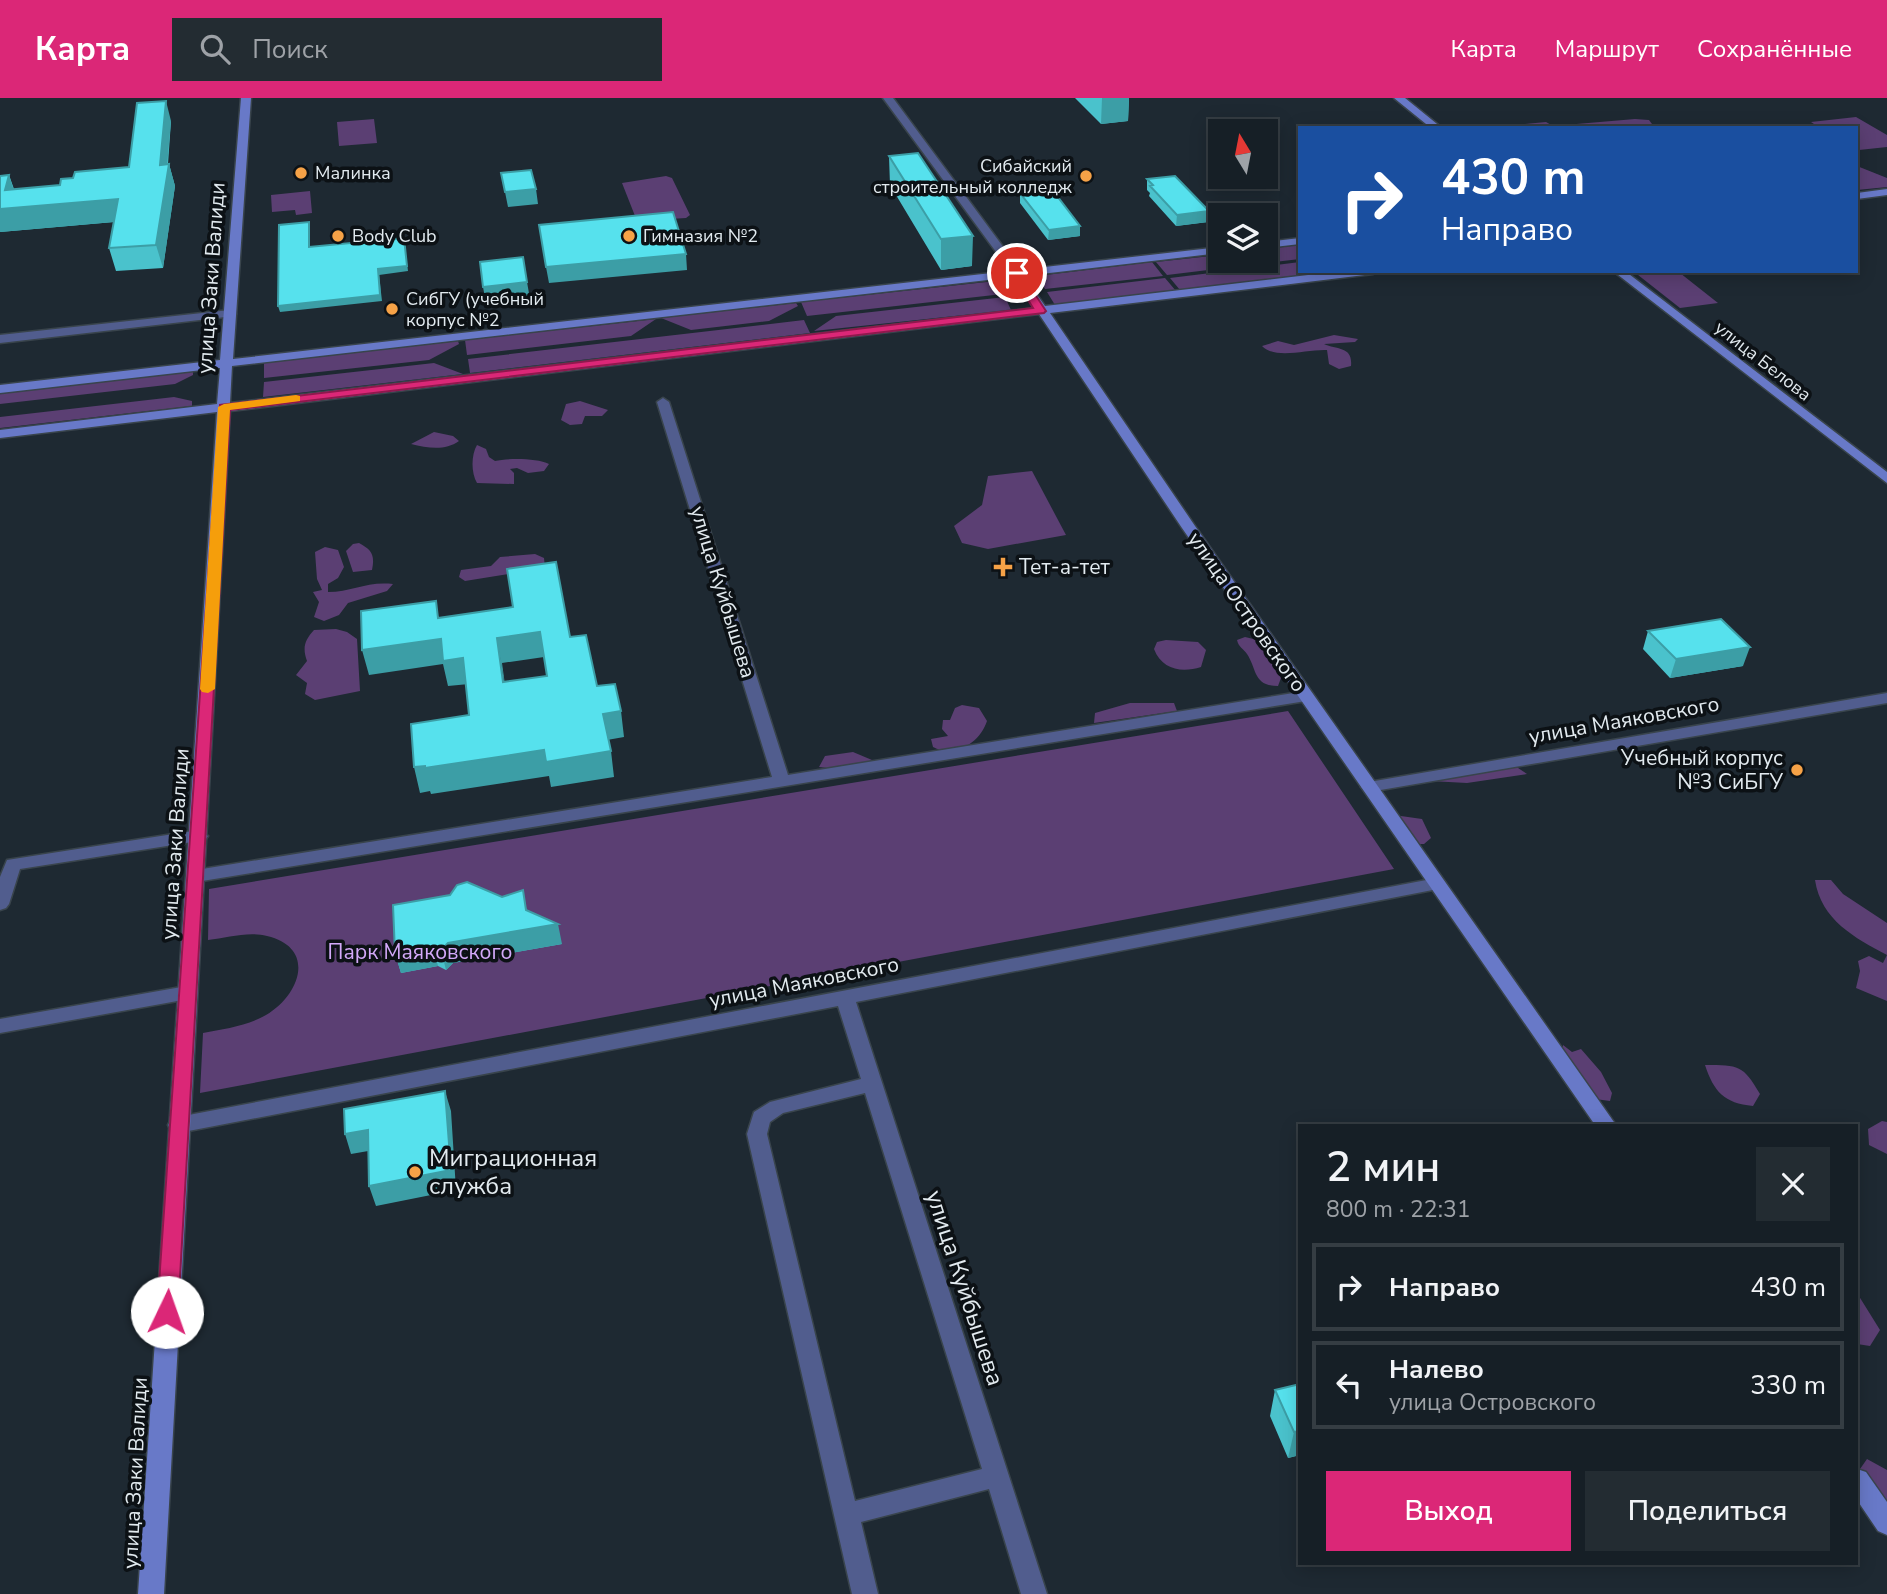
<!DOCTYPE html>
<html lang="ru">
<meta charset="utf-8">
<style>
:root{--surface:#161f26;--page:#232c32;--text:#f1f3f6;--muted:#9ea2a7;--line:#353d43;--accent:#db2777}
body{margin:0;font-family:"Nunito Sans",sans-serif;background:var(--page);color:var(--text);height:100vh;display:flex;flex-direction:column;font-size:26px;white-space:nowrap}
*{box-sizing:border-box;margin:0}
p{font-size:23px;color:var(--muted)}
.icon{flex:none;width:38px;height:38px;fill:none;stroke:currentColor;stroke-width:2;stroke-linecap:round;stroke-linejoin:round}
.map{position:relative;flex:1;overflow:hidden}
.details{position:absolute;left:1298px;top:1026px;width:560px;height:441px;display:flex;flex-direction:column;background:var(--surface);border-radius:0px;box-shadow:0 4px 18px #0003,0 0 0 2px var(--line)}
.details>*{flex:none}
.banner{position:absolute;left:1298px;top:28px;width:560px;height:147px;border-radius:0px;box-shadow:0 4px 18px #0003,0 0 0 2px var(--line);background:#1a4fa0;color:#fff;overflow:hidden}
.needle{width:46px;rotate:350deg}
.fabs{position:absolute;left:1208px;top:21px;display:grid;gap:14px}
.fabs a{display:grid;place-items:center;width:70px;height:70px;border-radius:0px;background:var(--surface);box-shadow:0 4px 18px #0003,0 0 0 2px var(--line);font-size:35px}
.pin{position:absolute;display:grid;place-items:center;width:60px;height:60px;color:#fff;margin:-30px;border:4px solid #fff;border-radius:50%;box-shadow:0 2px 7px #0007}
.me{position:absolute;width:77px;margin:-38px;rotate:3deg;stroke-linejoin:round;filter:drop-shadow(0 0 5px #0008)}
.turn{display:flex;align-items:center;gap:24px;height:147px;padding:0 28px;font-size:32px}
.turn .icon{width:91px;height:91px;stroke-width:2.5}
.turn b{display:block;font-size:49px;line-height:60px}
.round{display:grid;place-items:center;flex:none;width:74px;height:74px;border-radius:0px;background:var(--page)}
.overview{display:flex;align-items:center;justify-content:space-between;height:119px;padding:0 28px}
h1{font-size:42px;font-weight:600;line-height:52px}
.primary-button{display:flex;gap:14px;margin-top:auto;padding:14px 28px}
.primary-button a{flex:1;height:80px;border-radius:0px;background:var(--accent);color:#fff;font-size:28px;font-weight:600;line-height:80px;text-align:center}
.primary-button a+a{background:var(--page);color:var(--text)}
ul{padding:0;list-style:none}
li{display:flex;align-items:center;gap:21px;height:88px;margin:0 14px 10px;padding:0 14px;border:4px solid var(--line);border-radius:0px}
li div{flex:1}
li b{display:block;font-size:26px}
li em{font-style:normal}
header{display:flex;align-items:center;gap:42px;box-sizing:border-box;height:98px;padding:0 35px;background:var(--accent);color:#fff}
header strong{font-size:33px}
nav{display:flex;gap:38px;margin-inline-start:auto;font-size:24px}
.search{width:490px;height:63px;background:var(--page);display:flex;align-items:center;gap:18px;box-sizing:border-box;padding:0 24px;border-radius:0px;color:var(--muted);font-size:26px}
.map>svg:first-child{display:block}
.green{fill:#5b3f73}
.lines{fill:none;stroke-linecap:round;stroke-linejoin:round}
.street-casing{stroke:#39444c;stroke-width:3}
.secondary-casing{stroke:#39444c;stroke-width:3}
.street{fill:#515d8e;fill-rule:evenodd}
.secondary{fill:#6879c8;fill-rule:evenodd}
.wall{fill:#4ac2cc}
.shaded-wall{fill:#3c9ea6}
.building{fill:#56e1ed;stroke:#3c9ea6;stroke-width:2;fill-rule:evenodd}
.route{fill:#db2777;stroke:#8e194d;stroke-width:2}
.slow{fill:#f59e0b}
.poi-dot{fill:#f6a247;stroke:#0c1115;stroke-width:2.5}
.labels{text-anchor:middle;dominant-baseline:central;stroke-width:7;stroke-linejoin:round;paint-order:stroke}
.far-poi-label{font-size:18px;fill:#e2eaef;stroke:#0c1115;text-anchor:start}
.far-street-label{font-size:18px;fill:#e2eaef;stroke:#0c1115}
.street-label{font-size:21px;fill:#e2eaef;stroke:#0c1115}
.poi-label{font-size:21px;fill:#e2eaef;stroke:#0c1115;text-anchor:start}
.park-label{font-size:21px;fill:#d3a9f9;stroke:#0c1115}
.near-poi-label{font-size:24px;fill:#e2eaef;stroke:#0c1115;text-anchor:start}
.near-street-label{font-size:24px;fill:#e2eaef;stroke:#0c1115}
</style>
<header>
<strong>Карта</strong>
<div class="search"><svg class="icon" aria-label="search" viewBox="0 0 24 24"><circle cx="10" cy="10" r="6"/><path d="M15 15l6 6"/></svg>Поиск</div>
<nav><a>Карта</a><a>Маршрут</a><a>Сохранённые</a></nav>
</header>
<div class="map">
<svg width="1887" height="1496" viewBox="0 0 1887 1496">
<rect width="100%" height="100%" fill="#1e2932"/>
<path class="green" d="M 1856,19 L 1887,37 L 1887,49 L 1859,52 L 1857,30 L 1820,30 L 1811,24 Z
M 374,21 L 377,45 L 339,48 L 337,24 Z
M 1635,21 L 1649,22 L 1652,26 L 1607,30 L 1529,30 L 1525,26 L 1546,24 L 1553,28 Z
M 1857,68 L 1887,80 L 1887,89 L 1857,92 Z
M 666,78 L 672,80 L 690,117 L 686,120 L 637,123 L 622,85 Z
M 310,93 L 312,115 L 296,117 L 295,112 L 272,114 L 271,97 Z
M 1300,147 L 1300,161 L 1167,177 L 1156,164 L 1220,157 L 1220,163 L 1265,163 L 1265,151 Z
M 1152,164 L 1163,178 L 1045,191 L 1037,178 Z
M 1300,164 L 1300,173 L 1337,173 L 1180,192 L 1170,180 Z
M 1633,173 L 1680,175 L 1718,205 L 1680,210 Z
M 1165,180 L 1176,193 L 1055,207 L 1047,194 Z
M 996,183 L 1003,196 L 807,218 L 801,204 Z
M 1005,199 L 1011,212 L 814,233 L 836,218 Z
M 796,205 L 798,208 L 769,223 L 691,232 L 661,220 Z
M 656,221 L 631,238 L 467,257 L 465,242 Z
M 804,222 L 810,235 L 470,275 L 468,261 Z
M 1334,237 L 1358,241 L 1355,244 L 1324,246 C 1337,252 1353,248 1351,268 L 1339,271 L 1329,266 L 1327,252 C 1307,251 1276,262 1262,248 L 1278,243 L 1294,247 Z
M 458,243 L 459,246 L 429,262 L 264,280 L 264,265 Z
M 434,265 L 463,276 L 263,299 L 264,284 Z
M 193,273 L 193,277 L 175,286 L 0,306 L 0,295 Z
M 174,299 L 192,303 L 192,308 L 0,330 L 0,319 Z
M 580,303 L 608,312 L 602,318 L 585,318 L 582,326 L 570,327 L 561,322 L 566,306 Z
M 434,334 L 453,338 L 459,343 C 445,353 428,350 411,346 Z
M 477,347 L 486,351 L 489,359 L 495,363 C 508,360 537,360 549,366 L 544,373 L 528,375 L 517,370 L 510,371 L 514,375 L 514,386 L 477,385 C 471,375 471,357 477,347 Z
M 1032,373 L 1066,437 L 988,451 L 962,445 L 954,428 L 982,407 L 988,378 Z
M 359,445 C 372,452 375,457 372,472 L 353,474 L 346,453 L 353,446 Z
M 325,449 L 338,452 L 344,469 L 338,480 L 328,486 L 328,494 C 352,494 367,483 393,486 L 387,493 L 348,505 L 339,517 L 324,523 L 314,519 L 319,504 L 313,494 L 322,492 L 317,481 L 315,454 Z
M 535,456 L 544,460 L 545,470 L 465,483 L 459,479 L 461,472 L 491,468 L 500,459 Z
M 336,531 L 347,534 L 357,541 L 360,593 L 315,602 L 305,596 L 307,585 L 296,577 L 307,563 C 302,549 305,542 314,532 Z
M 1245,539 L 1262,543 L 1263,551 L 1276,564 L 1275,571 L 1281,580 L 1278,588 C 1253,588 1257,571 1247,556 C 1243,550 1239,550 1237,542 Z
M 1166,542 L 1198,544 L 1206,552 L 1201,569 C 1182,575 1162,572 1154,551 L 1157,544 Z
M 1130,605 L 1174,605 L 1177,613 L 1094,625 L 1095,615 Z
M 962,607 L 979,610 L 987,623 C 980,645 954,661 933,649 L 931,641 L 948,638 L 942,631 L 943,622 L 950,622 L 955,610 Z
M 1288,613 L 1394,771 L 200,995 L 203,935 C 224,931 247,928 266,917 C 300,897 317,850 267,838 C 248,833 227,840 208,842 L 209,791 Z
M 853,654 L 872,662 C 854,670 838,672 819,669 L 825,658 Z
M 1515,668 L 1527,676 L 1467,685 L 1430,683 Z
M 1401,718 L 1422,721 L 1431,740 L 1424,746 L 1416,746 L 1397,726 Z
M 1815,782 L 1831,782 L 1843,796 L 1887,825 L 1887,903 L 1856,890 L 1860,873 L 1858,863 L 1869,858 L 1883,865 L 1887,857 C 1855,840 1821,822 1815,782 Z
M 1563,947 L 1572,954 L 1581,951 L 1601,974 L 1612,995 L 1610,1003 L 1595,1001 L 1561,964 Z
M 1705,967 C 1739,967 1743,967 1760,996 L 1753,1008 C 1724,1005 1714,994 1705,967 Z
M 1882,1023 L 1887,1024 L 1887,1056 L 1869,1047 L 1868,1031 Z
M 1857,1195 L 1880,1232 L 1870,1248 L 1857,1246 Z
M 1867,1361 L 1887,1372 L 1887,1414 L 1860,1371 Z"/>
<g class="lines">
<g class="street-casing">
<path id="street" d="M 883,0 L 893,0 L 1021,173 L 1021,177 L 1013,177 Z
M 230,212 L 236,216 L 234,218 L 0,245 L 0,237 Z
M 663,300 L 669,304 L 788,677 L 1306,593 L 1314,598 L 1306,603 L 196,784 L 190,782 L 187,778 L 196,772 L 772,679 L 657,304 Z
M 1887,595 L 1887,605 L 1369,694 L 1361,689 L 1369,684 Z
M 199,732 L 208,738 L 205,742 L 20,771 L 9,806 L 6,810 L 0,812 L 0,779 L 7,762 Z
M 1437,780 L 1443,782 L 1446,786 L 1443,790 L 856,904 L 1047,1496 L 1021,1496 L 989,1391 L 861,1424 L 878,1496 L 852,1496 L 747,1036 L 754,1014 L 770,1004 L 861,981 L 838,908 L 178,1035 L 171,1033 L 168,1027 L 171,1021 L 178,1019 ZM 865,995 L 982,1371 L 855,1403 L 767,1036 L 770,1024 L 783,1015 Z
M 187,888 L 194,890 L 197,895 L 194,900 L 0,935 L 0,921 Z"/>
</g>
<g class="secondary-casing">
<path id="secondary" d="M 241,0 L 251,0 L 233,261 L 1220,149 L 1220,155 L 1024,178 L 1045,208 L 1342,173 L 1378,173 L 1373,176 L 1050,215 L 1195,428 L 1616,1027 L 1595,1027 L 1182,430 L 1039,216 L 230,313 L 164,1496 L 138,1496 L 217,314 L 0,340 L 0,332 L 217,306 L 220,270 L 0,295 L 0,287 L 220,262 ZM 1014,179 L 1035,210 L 230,305 L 232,268 Z
M 1394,0 L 1405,0 L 1442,30 L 1431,30 Z
M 1887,91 L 1887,97 L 1857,101 L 1857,95 Z
M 1300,140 L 1300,146 L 1265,150 L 1265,144 Z
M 1613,173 L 1625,173 L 1887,374 L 1887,385 Z
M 1857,1371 L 1866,1374 L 1887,1404 L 1887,1437 L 1878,1433 L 1857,1402 Z"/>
</g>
<use href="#street" class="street"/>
<use href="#secondary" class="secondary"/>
</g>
<path class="wall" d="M 1075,0 L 1129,0 L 1128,23 L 1101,26 Z
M 171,23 L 168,66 L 169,66 L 175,88 L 163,170 L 116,173 L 109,150 L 114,124 L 0,134 L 9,77 L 14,91 L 60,87 L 73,80 L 129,69 Z
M 889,58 L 972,168 L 941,172 L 890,87 Z
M 1147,81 L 1208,124 L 1176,128 L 1149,98 L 1150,95 L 1147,92 Z
M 1020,95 L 1080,138 L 1048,142 L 1020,105 Z
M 1648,533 L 1743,568 L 1670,580 L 1643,551 Z
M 527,812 L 562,846 L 453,865 L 446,872 L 438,868 L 401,875 L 395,855 Z
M 1300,1286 L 1300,1357 L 1288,1360 L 1270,1318 L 1275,1292 Z"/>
<path class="shaded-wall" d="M 1102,0 L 1129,0 L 1128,23 L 1101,26 Z
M 166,3 L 171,23 L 166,80 L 169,66 L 175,88 L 163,170 L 156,147 L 160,67 Z
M 9,77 L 16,99 L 118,101 L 125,123 L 0,134 L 0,111 Z
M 536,91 L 538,106 L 508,109 L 505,94 Z
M 1209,113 L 1208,124 L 1176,128 L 1177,117 Z
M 1080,128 L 1080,138 L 1048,142 L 1049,132 Z
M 973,138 L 972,168 L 941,172 L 941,141 Z
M 404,140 L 408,173 L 379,177 L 382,203 L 280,214 L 278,208 L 378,171 Z
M 686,156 L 687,172 L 549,185 L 546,169 Z
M 527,184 L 530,201 L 486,205 L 483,189 Z
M 540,534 L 544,559 L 502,565 L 508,609 L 497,540 Z
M 441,541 L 463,560 L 469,586 L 448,588 L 443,566 L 369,577 L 362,552 Z
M 1750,549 L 1743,568 L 1670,580 L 1676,561 Z
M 621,613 L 624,639 L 607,642 L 603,616 Z
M 544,652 L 611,653 L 614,679 L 551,689 L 549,678 L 431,696 L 430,693 L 420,695 L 414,669 Z
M 523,792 L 530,831 L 558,826 L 562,846 L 453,865 L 446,872 L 441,852 L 448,845 Z
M 433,848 L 438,868 L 401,875 L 395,855 Z
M 445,993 L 451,1013 L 456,1092 L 376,1108 L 369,1088 Z
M 368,1032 L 374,1052 L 351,1056 L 345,1036 Z
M 1300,1333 L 1300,1357 L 1288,1360 L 1294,1334 Z"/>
<path class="building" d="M 166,3 L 160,67 L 169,66 L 156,147 L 109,150 L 118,101 L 0,111 L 0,78 L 9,77 L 5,92 L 60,87 L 61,81 L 73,80 L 75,74 L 129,69 L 137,5 Z
M 918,55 L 973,138 L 941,141 L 889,58 Z
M 531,72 L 536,91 L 505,94 L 501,75 Z
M 1175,78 L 1209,113 L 1177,117 L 1150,88 L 1153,87 L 1147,81 Z
M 1048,92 L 1053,99 L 1057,98 L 1080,128 L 1049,132 L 1020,95 Z
M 673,114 L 686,156 L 546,169 L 539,127 Z
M 309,124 L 309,149 L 404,140 L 407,168 L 378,171 L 380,197 L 278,208 L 279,127 Z
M 523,159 L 527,184 L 483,189 L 480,164 Z
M 556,464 L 570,539 L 586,537 L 597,588 L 615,586 L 621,613 L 603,616 L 611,653 L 546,664 L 544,652 L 425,670 L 425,668 L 414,669 L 411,626 L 469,617 L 463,560 L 443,563 L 441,541 L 362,552 L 361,513 L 436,503 L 438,520 L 513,509 L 507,471 ZM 540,534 L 547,578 L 503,584 L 497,540 Z
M 1721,521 L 1750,549 L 1676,561 L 1648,533 Z
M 467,784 L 502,799 L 523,792 L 526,812 L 558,826 L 448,845 L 441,852 L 433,848 L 395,855 L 393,807 L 450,797 L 457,787 Z
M 445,993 L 451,1072 L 369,1088 L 368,1032 L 345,1036 L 344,1011 Z
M 1300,1286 L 1300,1333 L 1294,1334 L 1275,1292 Z"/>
<path class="route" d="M 1013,173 L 1020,173 L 1046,213 L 1044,215 L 230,312 L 178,1214 L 175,1220 L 167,1223 L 160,1220 L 157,1214 L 220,307 L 1033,210 L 1011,175 Z"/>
<path class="slow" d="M 296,297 L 300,298 L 300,303 L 230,312 L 215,591 L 208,595 L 202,594 L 200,591 L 218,309 L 224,306 Z"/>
<g class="poi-dot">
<circle cx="301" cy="75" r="7"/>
<circle cx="1086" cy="78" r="7"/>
<circle cx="338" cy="138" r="7"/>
<circle cx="629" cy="138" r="7"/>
<circle cx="392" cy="211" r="7"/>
<path d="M999.5 458.5h7v7h7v7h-7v7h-7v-7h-7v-7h7z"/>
<circle cx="1797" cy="672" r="7"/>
<circle cx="415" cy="1074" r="7"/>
</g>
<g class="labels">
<g class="far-poi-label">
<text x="1072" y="68" text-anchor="end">Сибайский<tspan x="1072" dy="21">строительный колледж</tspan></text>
<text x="315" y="75">Малинка</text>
<text x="352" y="138">Body Club</text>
<text x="643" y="138">Гимназия №2</text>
<text x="406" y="201">СибГУ (учебный<tspan x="406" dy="21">корпус №2</tspan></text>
</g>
<g class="far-street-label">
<text transform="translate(1763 263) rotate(38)">улица Белова</text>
</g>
<g class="street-label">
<text transform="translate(211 180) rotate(-86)">улица Заки Валиди</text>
<text transform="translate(723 494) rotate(73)">улица Куйбышева</text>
<text transform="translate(1247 514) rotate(55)">улица Островского</text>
<text transform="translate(1624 622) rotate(-10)">улица Маяковского</text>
<text transform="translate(175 746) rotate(-86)">улица Заки Валиди</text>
<text transform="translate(804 884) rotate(-11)">улица Маяковского</text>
<text transform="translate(135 1375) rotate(-87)">улица Заки Валиди</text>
</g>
<g class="poi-label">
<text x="1019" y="469">Тет-а-тет</text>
<text x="1783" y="660" text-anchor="end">Учебный корпус<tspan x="1783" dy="24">№3 СиБГУ</tspan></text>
</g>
<g class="park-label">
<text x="420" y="854">Парк Маяковского</text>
</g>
<g class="near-poi-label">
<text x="429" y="1060">Миграционная<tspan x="429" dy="28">служба</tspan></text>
</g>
<g class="near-street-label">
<text transform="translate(965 1190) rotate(72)">улица Куйбышева</text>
</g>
</g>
</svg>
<div class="fabs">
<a><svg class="needle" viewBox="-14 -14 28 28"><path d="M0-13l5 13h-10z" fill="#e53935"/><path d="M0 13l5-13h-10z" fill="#9ea2a7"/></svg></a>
<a><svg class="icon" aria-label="layers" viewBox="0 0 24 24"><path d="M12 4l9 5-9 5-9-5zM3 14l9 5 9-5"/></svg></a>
</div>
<div class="pin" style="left:1017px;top:175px;background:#d93025"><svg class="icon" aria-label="arrive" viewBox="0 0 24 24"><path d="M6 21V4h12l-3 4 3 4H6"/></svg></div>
<svg class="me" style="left:167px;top:1214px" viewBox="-20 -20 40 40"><circle r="19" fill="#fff"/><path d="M0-13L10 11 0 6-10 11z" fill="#db2777"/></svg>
<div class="banner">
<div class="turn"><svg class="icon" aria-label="right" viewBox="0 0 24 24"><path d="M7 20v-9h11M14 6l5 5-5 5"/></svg><div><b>430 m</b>Направо</div></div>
</div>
<section class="details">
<div class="overview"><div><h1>2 мин</h1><p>800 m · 22:31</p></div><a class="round"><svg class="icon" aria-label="close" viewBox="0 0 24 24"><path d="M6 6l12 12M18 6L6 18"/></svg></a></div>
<ul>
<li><svg class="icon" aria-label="right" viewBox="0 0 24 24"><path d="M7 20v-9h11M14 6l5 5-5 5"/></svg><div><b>Направо</b></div><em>430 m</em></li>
<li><svg class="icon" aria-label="left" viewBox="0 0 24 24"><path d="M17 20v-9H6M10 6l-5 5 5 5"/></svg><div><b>Налево</b><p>улица Островского</p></div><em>330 m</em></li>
</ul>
<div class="primary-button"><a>Выход</a><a>Поделиться</a></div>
</section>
</div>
